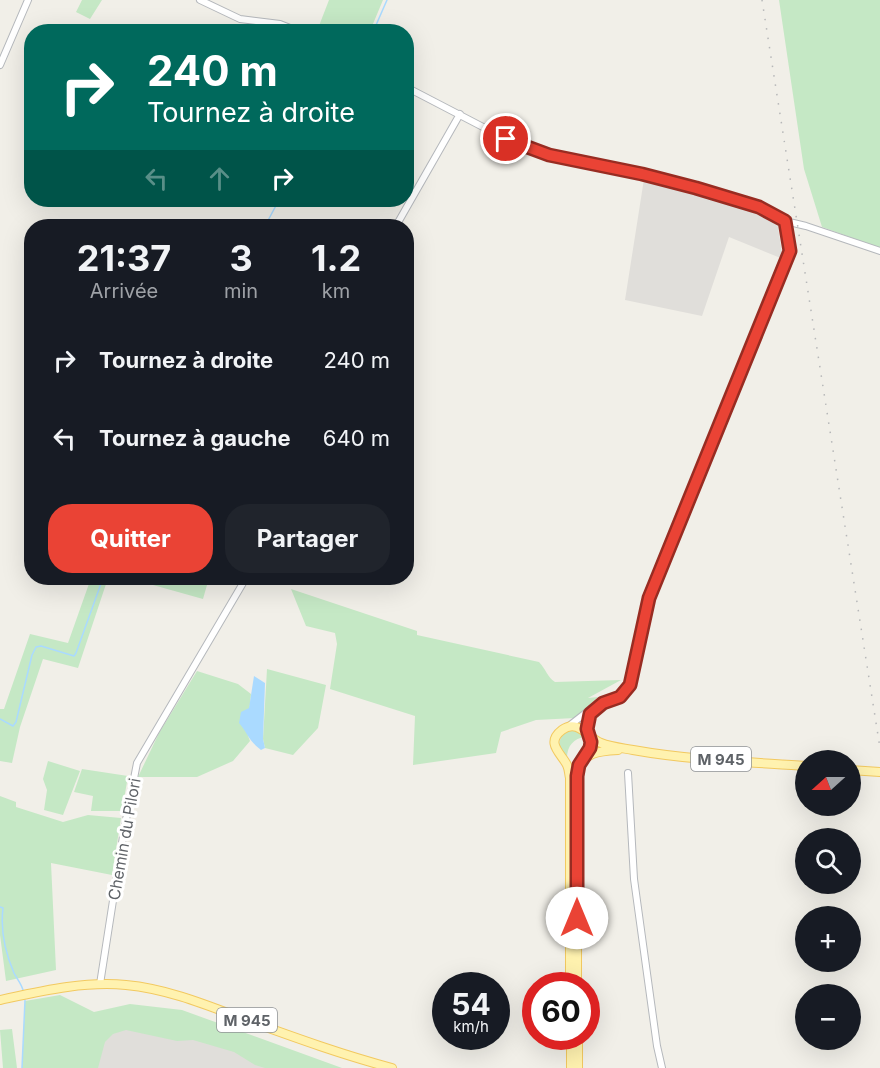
<!DOCTYPE html>
<html lang="fr">
<meta charset="utf-8">
<style>
:root{--surface:#171b24;--page:#20242c;--text:#f1f3f6;--muted:#9ea1a6;--accent:#ea4335}
body{margin:0;font-family:Inter,sans-serif;background:var(--page);color:var(--text);height:100vh;display:flex;flex-direction:column;font-size:22px;white-space:nowrap}
*{box-sizing:border-box;margin:0}
p{font-size:20px;color:var(--muted)}
.icon{flex:none;width:33px;height:33px;fill:none;stroke:currentColor;stroke-width:2;stroke-linecap:round;stroke-linejoin:round}
.map{position:relative;flex:1;overflow:hidden}
.sheet{position:absolute;left:24px;top:219px;width:390px;height:366px;display:flex;flex-direction:column;background:var(--surface);border-radius:24px;box-shadow:0 6px 24px #0002}
.sheet>*{flex:none}
.hud{position:absolute;left:24px;top:24px;width:390px;height:183px;border-radius:24px;box-shadow:0 6px 24px #0002;background:#00695c;color:#fff;overflow:hidden}
.needle{width:39px;rotate:249deg}
.fabs{position:absolute;left:795px;top:750px;display:grid;gap:12px}
.fabs a{display:grid;place-items:center;width:66px;height:66px;border-radius:50%;background:var(--surface);box-shadow:0 6px 24px #0002;font-size:30px}
.speed{position:absolute;left:432px;top:972px;display:flex;gap:12px;font-size:30px;font-weight:700;text-align:center}
.speed>*{display:grid;place-content:center;width:78px;height:78px;border-radius:50%;background:var(--surface);box-shadow:0 6px 24px #0002;line-height:1}
.speed small{font-size:15px;font-weight:400}
.speed .limit{border:9px solid #d22;background:#fff;color:#111}
.pin{position:absolute;display:grid;place-items:center;width:51px;height:51px;color:#fff;margin:-26px;border:3px solid #fff;border-radius:50%;box-shadow:0 2px 6px #0007}
.me{position:absolute;width:66px;margin:-33px;rotate:0deg;stroke-linejoin:round;filter:drop-shadow(0 0 4px #0008)}
.turn{display:flex;align-items:center;gap:21px;height:126px;padding:0 24px;font-size:27px}
.turn .icon{width:78px;height:78px;stroke-width:2.5}
.turn b{display:block;font-size:42px;line-height:51px}
.lanes{display:flex;align-items:center;height:57px;padding:0 24px;background:#0003;justify-content:center;gap:30px;direction:ltr}
.lanes .off{opacity:.35}
.eta{display:flex;justify-content:space-evenly;align-items:center;height:102px;text-align:center}
.eta b{font-size:36px;font-weight:700;line-height:42px}
.cta{display:flex;gap:12px;margin-top:auto;padding:12px 24px}
.cta a{flex:1;height:69px;border-radius:24px;background:var(--accent);color:#fff;font-size:24px;font-weight:700;line-height:69px;text-align:center}
.cta a+a{background:var(--page);color:var(--text)}
ul{padding:0;list-style:none}
li{display:flex;align-items:center;gap:18px;height:78px;padding:0 24px}
li div{flex:1}
li b{display:block;font-size:22px}
li em{font-style:normal}
.map>svg:first-child{display:block}
.industrial{fill:#e0deda}
.green{fill:#c5e8c5}
.water{fill:#aadaff}
.lines{fill:none;stroke-linecap:round;stroke-linejoin:round}
.stream{stroke:#aadaff;stroke-width:1.5}
.minor-casing{stroke:#b5b8bc;stroke-width:8}
.major-casing{stroke:#f2c960;stroke-width:10}
.minor{stroke:#fff;stroke-width:6}
.major{stroke:#fff2af;stroke-width:8}
.rail{stroke:#b6b7b8;stroke-width:1.5;stroke-dasharray:1.5 8;stroke-linecap:butt}
.route-casing{stroke:#982c22;stroke-width:15}
.route{stroke:#ea4335;stroke-width:10}
.labels{text-anchor:middle;dominant-baseline:central;stroke-width:6;stroke-linejoin:round;paint-order:stroke}
.shield{fill:#fff;stroke:#8f9295;stroke-width:1.5}
.shield-label{font-size:15px;font-weight:bold;fill:#5f6368}
.street-label{font-size:16px;fill:#5f6368;stroke:#fff}
</style>
<div class="map">
<svg width="880" height="1068" viewBox="0 0 880 1068">
<rect width="100%" height="100%" fill="#f1efe8"/>
<path class="industrial" d="M 644,179 L 733,202 L 758,211 L 777,221 L 783,259 L 729,237 L 702,316 L 625,300 Z
M 94,1012 L 334,1068 L 79,1068 Z"/>
<path class="green" d="M 82,0 L 102,0 L 90,19 L 76,12 Z
M 329,0 L 383,0 L 370,31 L 317,31 Z
M 779,0 L 880,0 L 880,248 L 822,227 L 804,169 Z
M 91,578 L 108,578 L 78,668 L 43,659 L 20,727 L 12,763 L 0,761 L 0,709 L 4,709 L 30,634 L 68,643 Z
M 128,578 L 209,578 L 203,599 Z
M 291,589 L 417,631 L 417,635 L 539,662 C 546,669 547,677 555,682 L 621,680 L 588,698 L 598,697 L 575,718 L 536,720 L 501,732 L 496,753 L 413,765 L 415,716 L 330,689 L 337,644 L 335,633 L 306,626 Z
M 267,669 L 326,685 L 318,728 L 293,755 L 265,748 L 263,739 Z
M 197,671 L 238,684 L 251,694 L 247,733 L 250,741 L 233,761 L 197,777 L 138,777 L 159,733 Z
M 575,730 L 585,737 C 574,738 567,746 567,758 L 559,745 C 560,736 565,730 575,730 Z
M 48,761 L 80,771 L 63,815 L 44,810 L 47,790 L 43,779 Z
M 82,769 L 128,776 L 122,811 L 91,811 L 93,796 L 74,792 Z
M 0,796 L 16,802 L 16,807 L 63,822 L 88,815 L 121,818 L 112,875 L 51,863 L 56,970 L 6,981 L 0,935 Z
M 60,995 L 94,1012 L 130,1004 L 182,1010 L 342,1068 L 265,1068 L 255,1065 L 234,1052 L 193,1040 L 177,1041 L 126,1030 L 113,1034 L 105,1042 L 98,1068 L 22,1068 L 25,1001 Z
M 12,1029 L 17,1068 L 3,1068 L 0,1030 Z"/>
<path class="water" d="M 254,676 L 265,683 L 263,739 L 265,748 L 261,750 C 248,740 249,735 239,723 L 241,712 L 249,708 Z"/>
<g class="lines">
<path class="stream" d="M 373,32 L 387,0
M 265,226 L 279,200
M 0,719 L 13,726 L 16,722 L 32,655 L 36,647 L 41,646 L 74,656 L 76,653 L 103,578
M 0,907 L 3,908 C 0,932 5,952 14,973 C 17,979 21,983 23,990
M 22,1068 L 25,1000"/>
<g class="minor-casing">
<path id="minor" d="M 200,0 L 240,19 L 280,24 L 300,32
M 0,65 L 28,0
M 406,87 L 506,139 L 532,149 L 696,188 L 759,207 L 785,221 L 806,226 L 880,251
M 396,226 L 460,114
M 569,726 L 592,708 L 620,697 L 630,685 L 649,598 L 790,251 L 785,221
M 587,733 L 588,719 L 595,709
M 628,773 L 634,879 L 657,1046 L 662,1068
M 100,984 L 124,830 L 137,763 L 246,578"/>
</g>
<g class="major-casing">
<path id="major" d="M 850,770 L 880,772
M 570,986 L 570,778 C 569,774 569,769 567,765 C 561,753 545,743 562,730 C 578,718 588,738 601,743 C 611,747 622,748 633,750 C 689,760 748,762 806,766
M 577,986 L 577,773 C 583,752 599,751 618,750
M 0,1000 C 42,991 84,981 126,985 C 169,989 209,1006 249,1021 C 296,1038 343,1055 392,1068
M 571,1036 L 571,1068
M 578,1036 L 578,1068"/>
</g>
<use href="#minor" class="minor"/>
<use href="#major" class="major"/>
<path class="rail" d="M 762,0 L 880,748"/>
</g>
<g class="lines">
<g class="route-casing">
<path id="route" d="M 506,139 L 549,155 L 642,174 L 696,188 L 759,207 L 785,221 L 790,251 L 649,598 L 630,685 L 620,697 L 603,703 L 590,714 L 587,729 L 591,742 L 590,748 L 579,765 L 577,776 L 577,918"/>
</g>
<use href="#route" class="route"/>
</g>
<g class="labels">
<g class="shield">
<rect x="691" y="747" width="60" height="24" rx="4.5"/>
<rect x="217" y="1008" width="60" height="24" rx="4.5"/>
</g>
<g class="shield-label">
<text x="721" y="759">M 945</text>
<text x="247" y="1020">M 945</text>
</g>
<g class="street-label">
<text transform="translate(124 839) rotate(-80)">Chemin du Pilori</text>
</g>
</g>
</svg>
<div class="fabs">
<a><svg class="needle" viewBox="-14 -14 28 28"><path d="M0-13l5 13h-10z" fill="#e53935"/><path d="M0 13l5-13h-10z" fill="#9ea1a6"/></svg></a>
<a><svg class="icon" aria-label="search" viewBox="0 0 24 24"><circle cx="10" cy="10" r="6"/><path d="M15 15l6 6"/></svg></a>
<a>+</a>
<a>−</a>
</div>
<div class="speed"><div>54<small>km/h</small></div><div class="limit">60</div></div>
<div class="pin" style="left:506px;top:139px;background:#d93025"><svg class="icon" aria-label="arrive" viewBox="0 0 24 24"><path d="M6 21V4h12l-3 4 3 4H6"/></svg></div>
<svg class="me" style="left:577px;top:918px" viewBox="-20 -20 40 40"><circle r="19" fill="#fff"/><path d="M0-13L10 11 0 6-10 11z" fill="#ea4335"/></svg>
<div class="hud">
<div class="turn"><svg class="icon" aria-label="right" viewBox="0 0 24 24"><path d="M7 20v-9h11M14 6l5 5-5 5"/></svg><div><b>240 m</b>Tournez à droite</div></div>
<div class="lanes"><svg class="icon off" aria-label="left" viewBox="0 0 24 24"><path d="M17 20v-9H6M10 6l-5 5 5 5"/></svg><svg class="icon off" aria-label="ahead" viewBox="0 0 24 24"><path d="M12 20V5M6 11l6-6 6 6"/></svg><svg class="icon" aria-label="right" viewBox="0 0 24 24"><path d="M7 20v-9h11M14 6l5 5-5 5"/></svg></div>
</div>
<section class="sheet">
<div class="eta">
<div><b>21:37</b><p>Arrivée</p></div>
<div><b>3</b><p>min</p></div>
<div><b>1.2</b><p>km</p></div>
</div>
<ul>
<li><svg class="icon" aria-label="right" viewBox="0 0 24 24"><path d="M7 20v-9h11M14 6l5 5-5 5"/></svg><div><b>Tournez à droite</b></div><em>240 m</em></li>
<li><svg class="icon" aria-label="left" viewBox="0 0 24 24"><path d="M17 20v-9H6M10 6l-5 5 5 5"/></svg><div><b>Tournez à gauche</b></div><em>640 m</em></li>
</ul>
<div class="cta"><a>Quitter</a><a>Partager</a></div>
</section>
</div>
